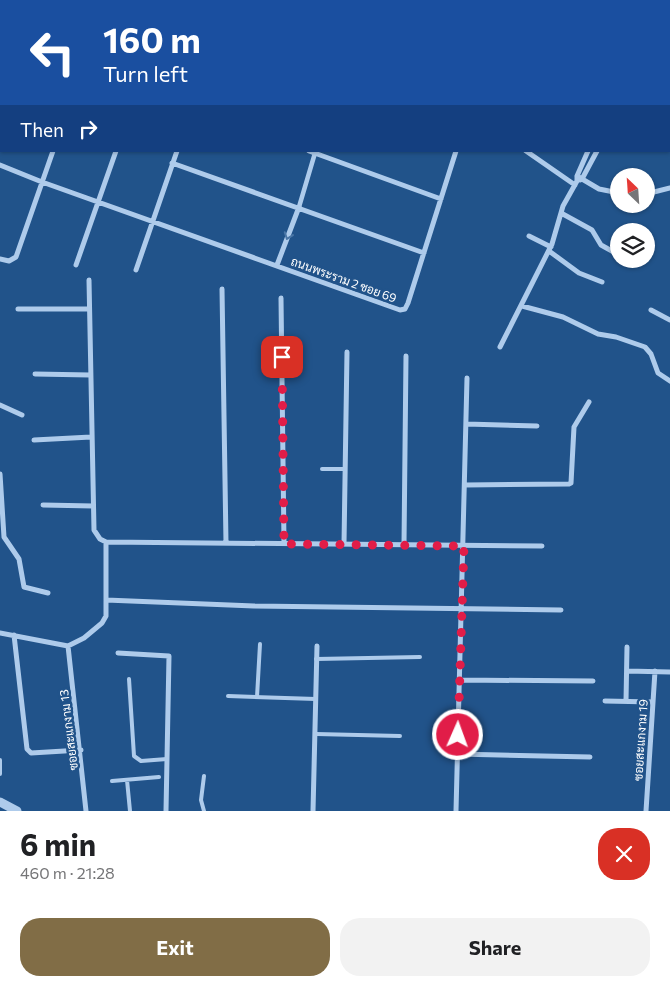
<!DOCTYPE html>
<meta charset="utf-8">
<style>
:root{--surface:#fff;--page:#f2f2f2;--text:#202124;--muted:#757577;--accent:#816d46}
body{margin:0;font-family:Commissioner,Sarabun,sans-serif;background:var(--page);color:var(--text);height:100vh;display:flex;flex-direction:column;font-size:19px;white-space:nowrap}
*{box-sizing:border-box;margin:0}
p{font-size:16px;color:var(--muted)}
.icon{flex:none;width:28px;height:28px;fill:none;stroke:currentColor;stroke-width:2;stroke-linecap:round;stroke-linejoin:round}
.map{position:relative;height:811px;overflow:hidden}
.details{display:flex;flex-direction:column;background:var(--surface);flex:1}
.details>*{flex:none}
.banner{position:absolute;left:0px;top:0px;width:670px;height:152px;box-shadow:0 1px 4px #0004;background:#1a4fa0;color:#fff;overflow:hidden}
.needle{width:32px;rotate:335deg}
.tools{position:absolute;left:610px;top:168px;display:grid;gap:10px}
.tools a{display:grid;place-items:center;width:45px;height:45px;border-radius:50%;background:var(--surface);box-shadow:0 1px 4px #0004;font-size:25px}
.pin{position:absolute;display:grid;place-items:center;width:42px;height:42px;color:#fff;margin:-21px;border-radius:10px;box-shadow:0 2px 8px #0006}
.me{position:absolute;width:55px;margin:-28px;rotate:2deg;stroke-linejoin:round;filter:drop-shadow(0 0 4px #0008)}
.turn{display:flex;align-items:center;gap:18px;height:105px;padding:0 20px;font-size:22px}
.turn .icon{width:65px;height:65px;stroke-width:2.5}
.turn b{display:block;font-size:35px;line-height:42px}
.then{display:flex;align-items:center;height:48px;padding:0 20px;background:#0003;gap:10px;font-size:19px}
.round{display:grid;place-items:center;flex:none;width:52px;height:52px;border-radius:20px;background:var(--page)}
.summary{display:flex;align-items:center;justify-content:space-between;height:85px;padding:0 20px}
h1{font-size:30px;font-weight:700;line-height:38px}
.cta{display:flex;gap:10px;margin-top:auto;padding:10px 20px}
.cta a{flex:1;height:58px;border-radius:20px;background:var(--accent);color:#fff;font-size:20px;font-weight:700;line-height:58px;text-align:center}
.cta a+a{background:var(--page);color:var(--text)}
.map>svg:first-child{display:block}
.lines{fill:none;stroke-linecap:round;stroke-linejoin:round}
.service{stroke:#aecbeb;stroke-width:4}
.pedestrian{stroke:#aecbeb;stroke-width:4.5}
.minor{stroke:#aecbeb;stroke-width:5}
.tertiary{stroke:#aecbeb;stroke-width:9}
.oneway{stroke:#4b77a7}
.route{stroke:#e11d48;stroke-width:9;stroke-dasharray:0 16.2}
.labels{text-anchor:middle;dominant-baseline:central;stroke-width:5;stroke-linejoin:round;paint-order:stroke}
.street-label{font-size:12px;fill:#fff;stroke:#21538a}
</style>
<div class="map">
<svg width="670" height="811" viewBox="0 0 670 811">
<rect width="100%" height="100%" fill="#21538a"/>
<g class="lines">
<path class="service" d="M 322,469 L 345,469
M 316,659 L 420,657
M 129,679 L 134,756 L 141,761 L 167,759
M 228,696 L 316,699
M 257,697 L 260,644
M 316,734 L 400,736
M 0,760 L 0,774
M 127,780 L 130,811
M 112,781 L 159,777
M 204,811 L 201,800 L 204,776"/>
<path class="pedestrian" d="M 299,207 L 315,153"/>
<path class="minor" d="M 141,0 L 144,1
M 233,0 L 237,1
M 403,0 L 406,1
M 664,0 L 670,1
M 41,1 L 42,0
M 104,1 L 104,0
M 171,1 L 172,0
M 368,1 L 368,0
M 503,1 L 503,0
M 612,1 L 612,0
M 620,1 L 620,0
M 0,14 L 1,14
M 669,39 L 670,38
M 0,72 L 1,73
M 0,110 L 1,106
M 669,127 L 670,126
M 309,151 L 441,199
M 526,151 L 575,185
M 172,163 L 424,253
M 0,165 L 42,182 L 400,310 L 405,309 L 408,303 L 456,151
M 577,176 L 599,189 L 619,193
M 580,180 L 582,179 L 597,151
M 646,194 L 670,188
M 561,213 L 592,230 L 601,245 L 619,255
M 529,236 L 551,247
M 549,251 L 579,273 L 602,282
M 0,259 L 9,261 L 16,257 L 53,151
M 625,259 L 631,262
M 76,265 L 116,151
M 277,265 L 299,207
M 136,270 L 177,151
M 89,280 L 94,530 L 100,539 L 106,542 L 542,546
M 222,289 L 226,543
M 281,298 L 284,543
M 522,306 L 563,317 L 598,334 L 616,337 L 645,347 L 651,354 L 658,373 L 670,381
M 18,309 L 89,309
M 651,310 L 670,320
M 500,347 L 552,244 L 563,206 L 577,181 L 577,176 L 588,151
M 35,374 L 90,375
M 0,405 L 22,415
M 466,424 L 537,426
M 34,440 L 91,437
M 0,474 L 4,537 L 19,559 L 24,587 L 48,593
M 465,485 L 569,484 L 571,483 L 574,427 L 589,402
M 43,505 L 93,506
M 344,544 L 347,352
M 404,544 L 406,356
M 106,600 L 254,606 L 561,610
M 0,633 L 68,646 L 84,638 L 102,623 L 106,616 L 106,542
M 14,635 L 27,749 L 31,753 L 81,750
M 68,646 L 86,811
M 118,653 L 169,656 L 166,811
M 627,671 L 670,672
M 460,680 L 593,681
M 605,701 L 653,702
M 626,701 L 627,647
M 457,754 L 590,757
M 313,811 L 317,646
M 456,811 L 467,378
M 646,811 L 655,671"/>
<path class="tertiary" d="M 0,802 L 17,811"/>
</g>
<defs><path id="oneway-chevron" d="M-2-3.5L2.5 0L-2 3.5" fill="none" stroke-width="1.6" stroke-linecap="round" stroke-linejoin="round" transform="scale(1.25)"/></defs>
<use class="oneway" href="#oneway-chevron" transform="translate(288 236) rotate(110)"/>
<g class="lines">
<path class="route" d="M 282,357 L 284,544 L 464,546 L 458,735"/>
</g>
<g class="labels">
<g class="street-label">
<text transform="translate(344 279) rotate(20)">ถนนพระราม 2 ซอย 69</text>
<text transform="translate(68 730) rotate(-97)">ซอยสะแกงาม 13</text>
<text transform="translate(640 740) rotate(-86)">ซอยสะแกงาม 19</text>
</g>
</g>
</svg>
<div class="tools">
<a><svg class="needle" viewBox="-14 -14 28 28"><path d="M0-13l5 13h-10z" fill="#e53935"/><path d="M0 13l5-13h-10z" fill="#757577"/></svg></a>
<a><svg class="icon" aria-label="layers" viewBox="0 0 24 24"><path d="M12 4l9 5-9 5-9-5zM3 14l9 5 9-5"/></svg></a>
</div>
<div class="pin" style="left:282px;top:357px;background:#d93025"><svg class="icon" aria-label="arrive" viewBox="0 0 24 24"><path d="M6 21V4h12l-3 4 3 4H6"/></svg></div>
<svg class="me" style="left:458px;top:735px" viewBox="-20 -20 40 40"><circle r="17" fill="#e11d48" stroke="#fff" stroke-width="3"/><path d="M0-11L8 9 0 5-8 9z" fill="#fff"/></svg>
<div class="banner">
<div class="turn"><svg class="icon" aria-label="left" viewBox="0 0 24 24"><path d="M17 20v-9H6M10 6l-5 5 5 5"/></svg><div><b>160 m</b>Turn left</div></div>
<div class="then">Then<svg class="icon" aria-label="right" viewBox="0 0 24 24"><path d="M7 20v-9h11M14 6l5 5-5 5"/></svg></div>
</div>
</div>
<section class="details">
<div class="summary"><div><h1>6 min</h1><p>460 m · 21:28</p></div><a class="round" style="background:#d93025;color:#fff"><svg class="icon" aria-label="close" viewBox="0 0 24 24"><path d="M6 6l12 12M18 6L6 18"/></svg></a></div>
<div class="cta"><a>Exit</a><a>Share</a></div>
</section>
